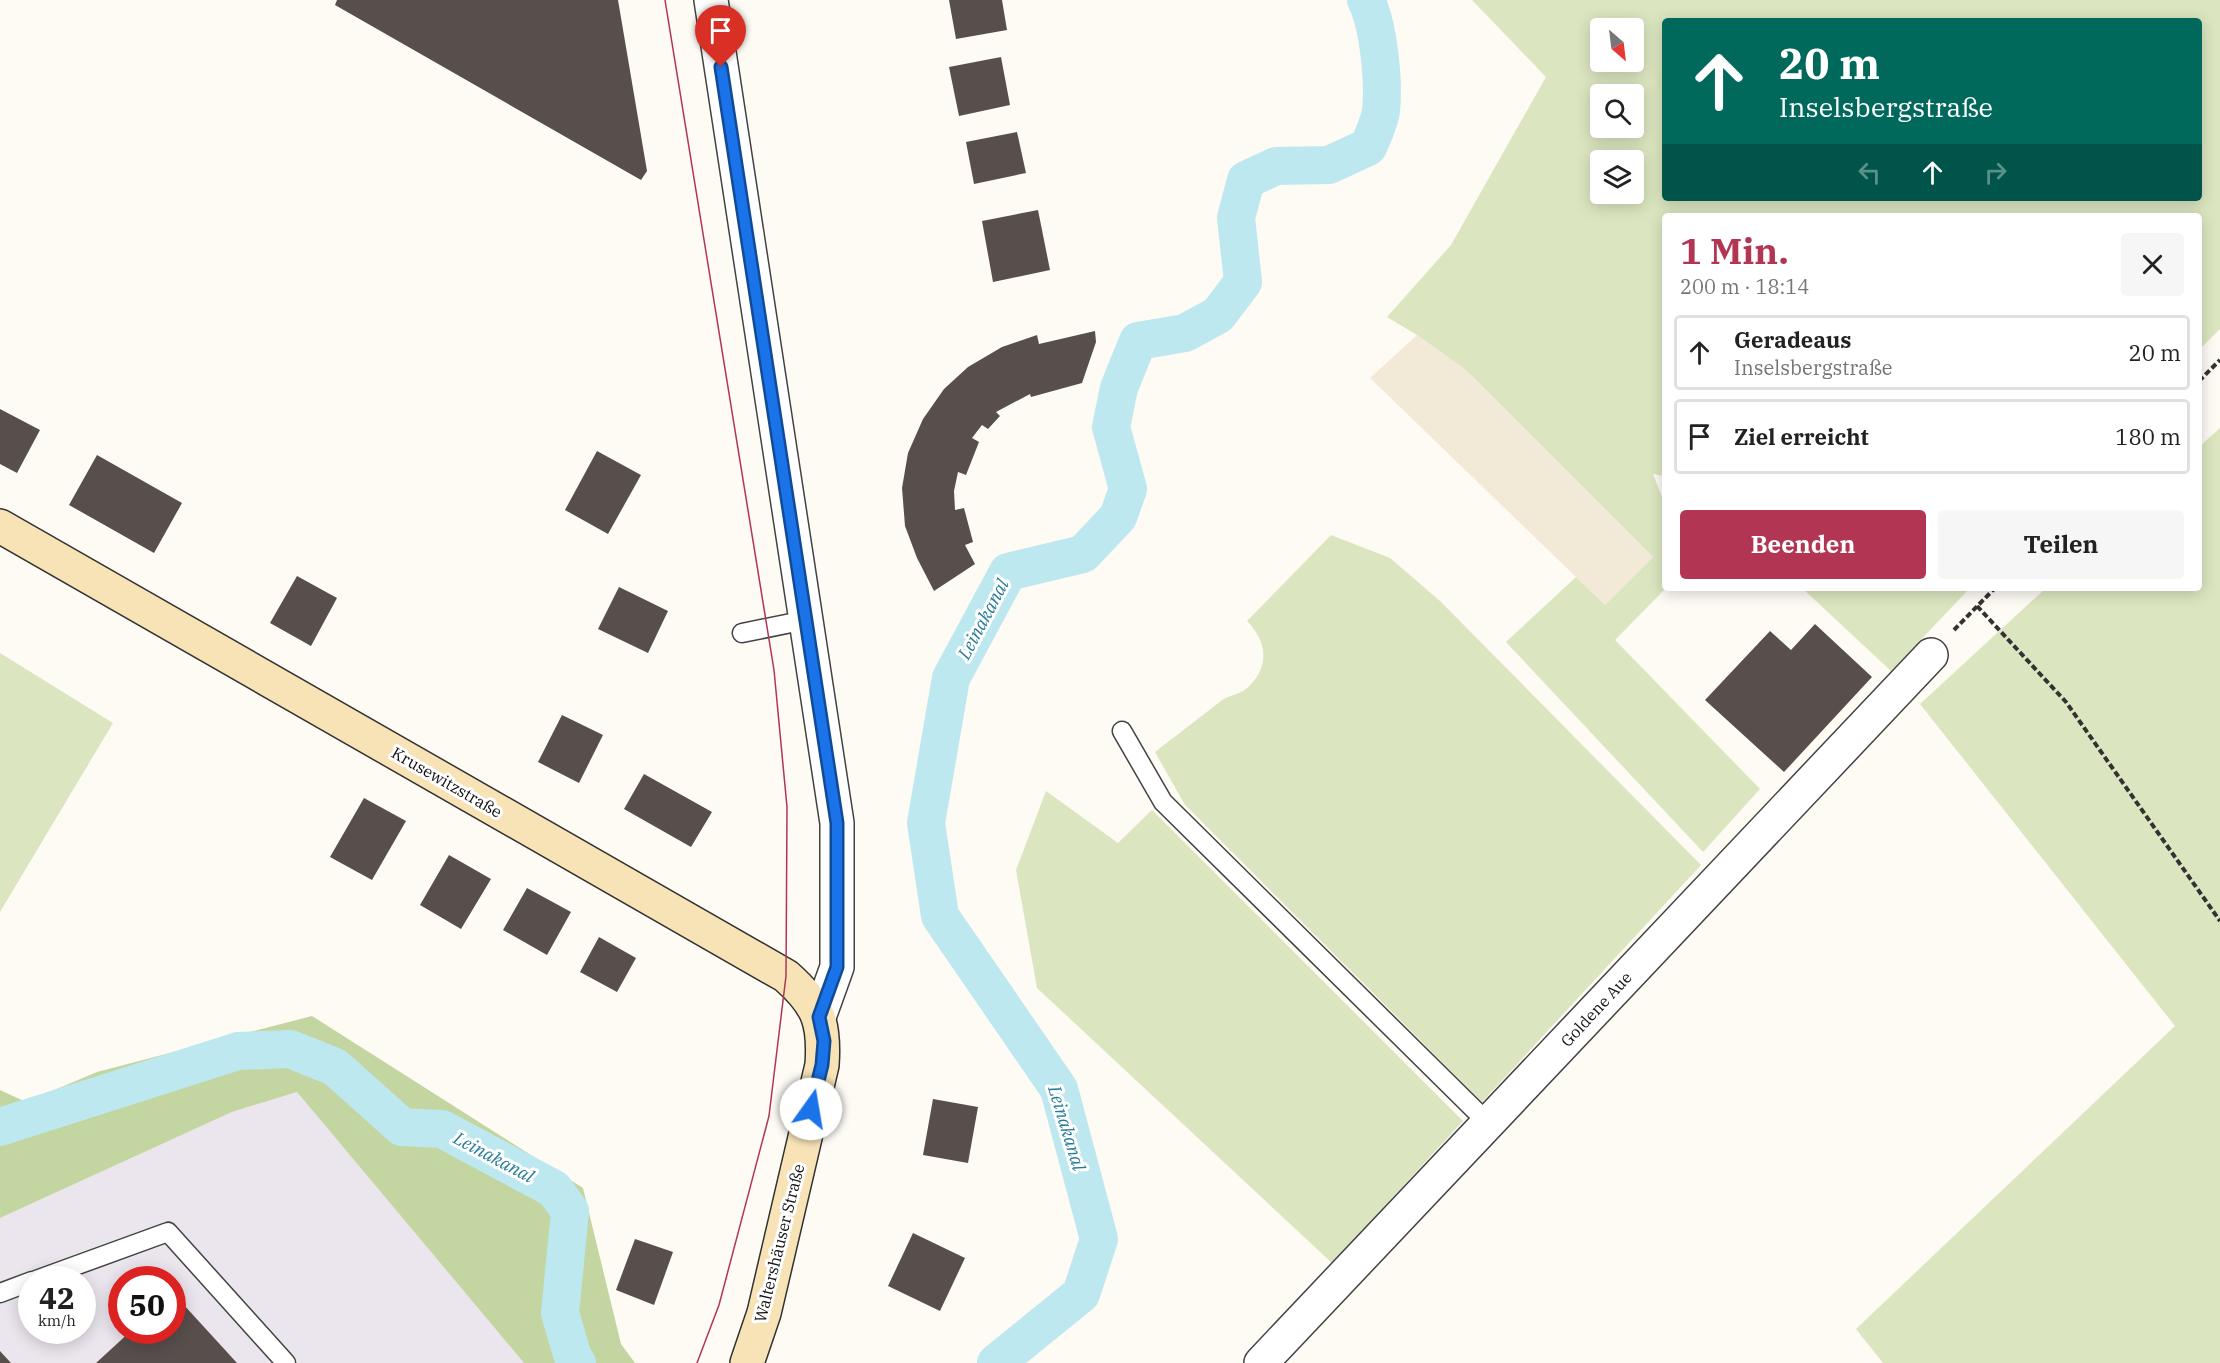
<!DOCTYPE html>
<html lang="de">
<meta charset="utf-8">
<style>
:root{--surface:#fff;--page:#f6f6f6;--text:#222;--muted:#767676;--line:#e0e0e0;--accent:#b23654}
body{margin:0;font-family:"IBM Plex Serif",serif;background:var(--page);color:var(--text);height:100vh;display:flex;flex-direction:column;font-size:22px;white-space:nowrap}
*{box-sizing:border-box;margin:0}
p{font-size:20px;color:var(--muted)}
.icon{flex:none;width:33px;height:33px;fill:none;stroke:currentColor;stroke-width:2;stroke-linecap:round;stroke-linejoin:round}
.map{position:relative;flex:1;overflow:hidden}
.drawer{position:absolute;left:1662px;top:213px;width:540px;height:378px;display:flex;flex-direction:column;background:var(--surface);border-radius:6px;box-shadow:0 3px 15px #0003}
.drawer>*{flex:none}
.guide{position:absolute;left:1662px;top:18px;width:540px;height:183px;border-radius:6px;box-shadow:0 3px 15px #0003;background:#00695c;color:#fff;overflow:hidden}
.needle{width:39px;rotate:152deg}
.fabs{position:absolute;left:1590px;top:18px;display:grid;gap:12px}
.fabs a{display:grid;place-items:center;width:54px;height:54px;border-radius:6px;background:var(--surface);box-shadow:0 3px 15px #0003;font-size:30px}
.speed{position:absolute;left:18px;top:1266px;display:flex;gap:12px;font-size:30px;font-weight:700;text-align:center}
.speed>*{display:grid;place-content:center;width:78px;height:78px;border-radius:50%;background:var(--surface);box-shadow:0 3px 15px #0003;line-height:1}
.speed small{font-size:15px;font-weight:400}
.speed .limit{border:9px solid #d22;background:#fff;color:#111}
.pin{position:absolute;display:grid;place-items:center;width:51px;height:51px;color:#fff;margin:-62px -26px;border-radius:50% 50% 50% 0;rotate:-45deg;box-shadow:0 0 6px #0007}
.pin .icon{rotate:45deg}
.me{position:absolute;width:66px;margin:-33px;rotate:13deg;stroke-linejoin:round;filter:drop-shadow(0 0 4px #0008)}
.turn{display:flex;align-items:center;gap:21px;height:126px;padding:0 18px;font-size:27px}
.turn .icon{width:78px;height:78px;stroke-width:2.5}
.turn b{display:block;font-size:42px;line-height:51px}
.lanes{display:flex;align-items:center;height:57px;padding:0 18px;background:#0003;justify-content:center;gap:30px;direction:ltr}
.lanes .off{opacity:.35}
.round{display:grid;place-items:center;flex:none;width:63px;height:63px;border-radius:6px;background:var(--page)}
.summary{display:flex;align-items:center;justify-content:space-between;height:102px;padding:0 18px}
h1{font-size:36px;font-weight:700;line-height:45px;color:var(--accent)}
.cta{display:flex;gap:12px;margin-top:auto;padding:12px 18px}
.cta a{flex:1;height:69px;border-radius:6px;background:var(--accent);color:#fff;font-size:24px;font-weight:700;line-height:69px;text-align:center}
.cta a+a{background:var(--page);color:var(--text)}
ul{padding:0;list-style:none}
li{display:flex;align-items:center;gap:18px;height:75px;margin:0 12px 9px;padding:0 6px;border:3px solid var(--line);border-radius:6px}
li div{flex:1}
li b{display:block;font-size:22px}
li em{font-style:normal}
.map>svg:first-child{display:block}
.industrial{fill:#ebe6ed;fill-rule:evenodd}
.farmland{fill:#f2ead6}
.green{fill:#dbe6c0;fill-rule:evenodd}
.forest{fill:#c3d5a1}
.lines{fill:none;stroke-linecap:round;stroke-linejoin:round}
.canal{stroke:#bee8f0;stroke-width:38}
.building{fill:#584f4d}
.service-casing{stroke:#434343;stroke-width:21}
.minor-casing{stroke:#434343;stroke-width:36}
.secondary-casing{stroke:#323232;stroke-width:36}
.path{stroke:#323232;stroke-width:4;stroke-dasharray:6 3;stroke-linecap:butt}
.service{stroke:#fff;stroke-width:18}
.minor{stroke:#fff;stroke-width:33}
.secondary{stroke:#f7e3b6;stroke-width:33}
.tram{stroke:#b23654;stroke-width:1.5}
.route-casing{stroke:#114b97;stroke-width:15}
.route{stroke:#1a73e8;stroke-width:10}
.labels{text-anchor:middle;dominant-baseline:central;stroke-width:6;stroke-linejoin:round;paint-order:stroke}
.street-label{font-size:16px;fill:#101010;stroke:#fff}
.water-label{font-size:18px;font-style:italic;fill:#257b96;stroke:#fff}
</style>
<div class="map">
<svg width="2220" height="1363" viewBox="0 0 2220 1363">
<rect width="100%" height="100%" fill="#fefaf4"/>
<path class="industrial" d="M 297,1092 L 524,1363 L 0,1363 L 0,1218 L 232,1112 ZM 32,1280 L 82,1280 L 82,1330 L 32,1330 ZM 122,1280 L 172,1280 L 172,1330 L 122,1330 Z"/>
<path class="farmland" d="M 1417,335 L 1466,370 L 1653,557 L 1605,605 L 1370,378 Z"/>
<path class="green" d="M 1472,0 L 2220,0 L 2220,329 L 2199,350 L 2199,216 L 1665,216 L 1665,476 L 1653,474 L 1665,505 L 1666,588 L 1615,640 L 1760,789 L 1703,852 L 1506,642 L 1576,577 L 1605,605 L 1653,557 L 1466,370 L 1417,335 L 1387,317 L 1451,245 L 1546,77 ZM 1665,21 L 2199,21 L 2199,198 L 1665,198 ZM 1634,28 L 1634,62 L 1600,62 L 1600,28 ZM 1634,94 L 1634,128 L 1600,128 L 1600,94 ZM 1634,160 L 1634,194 L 1600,194 L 1600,160 Z
M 2220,428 L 2220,1363 L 1883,1363 L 1856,1329 L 2175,1026 L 1920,704 L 2046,588 L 2199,588 L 2199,447 Z
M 1331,535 L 1390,558 L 1440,601 L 1701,865 L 1482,1102 L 1185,805 L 1155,752 C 1177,735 1199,718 1221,701 C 1228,695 1239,695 1246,689 C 1270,668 1268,642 1247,621 Z
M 1802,588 L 1970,588 L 1891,671 Z
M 0,653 L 113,723 L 0,912 Z
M 1046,791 L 1118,843 L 1152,810 L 1463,1121 L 1332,1263 L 1037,988 L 1016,870 Z"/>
<path class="forest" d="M 312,1016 L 583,1188 L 621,1344 L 635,1363 L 524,1363 L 297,1092 L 232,1112 L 0,1218 L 0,1090 L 26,1102 L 97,1072 Z"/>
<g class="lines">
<path class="canal" d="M 0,1127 L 238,1051 L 290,1049 L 335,1067 L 402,1127 L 442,1129 L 554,1189 L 570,1211 L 560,1313 L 574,1361 L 577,1363
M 996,1363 L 1081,1294 L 1099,1239 L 1059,1089 L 940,916 L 926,823 L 951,678 L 1008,572 L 1083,554 L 1118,517 L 1128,489 L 1111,427 L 1119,388 L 1138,341 L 1185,333 L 1218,315 L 1243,282 L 1236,218 L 1246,180 L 1276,166 L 1329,165 L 1368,147 C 1373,136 1379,123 1381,111 C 1384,83 1379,26 1366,0"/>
</g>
<path class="building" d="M 337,0 L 618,0 L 647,171 L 641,180 L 335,5 Z
M 949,0 L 1002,0 L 1007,30 L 956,39 Z
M 1001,57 L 1010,105 L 959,116 L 949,67 Z
M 1017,132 L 1026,173 L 974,184 L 966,142 Z
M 1038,210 L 1050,270 L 993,282 L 982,221 Z
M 1095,331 L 1096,342 L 1082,383 L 1031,397 L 1030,394 L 996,412 L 1000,416 L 988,429 L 982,425 L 972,438 L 979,442 L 966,475 L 958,472 L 954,491 L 955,510 L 964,508 L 973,542 L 965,545 L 975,564 L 934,591 L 917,558 L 905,526 L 902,488 L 908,453 L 923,419 L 944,389 L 968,367 L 1002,347 L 1037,335 L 1039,344 Z
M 0,409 L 40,430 L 17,473 L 0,464 Z
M 597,451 L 641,475 L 608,534 L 565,510 Z
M 97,455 L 182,503 L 154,553 L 69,505 Z
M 297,576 L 337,598 L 311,646 L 270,623 Z
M 619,587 L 668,611 L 648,653 L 598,629 Z
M 1815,624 L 1872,677 L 1784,772 L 1705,700 L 1770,631 L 1791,650 Z
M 562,715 L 603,735 L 579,783 L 538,762 Z
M 644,774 L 712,812 L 691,847 L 624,809 Z
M 364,798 L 406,821 L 372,880 L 330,857 Z
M 449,855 L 491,879 L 461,929 L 420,905 Z
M 527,888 L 571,912 L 547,955 L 503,930 Z
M 599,937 L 636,958 L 617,992 L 580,972 Z
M 933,1099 L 978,1107 L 968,1163 L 923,1155 Z
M 913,1233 L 965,1258 L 940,1311 L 888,1286 Z
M 635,1239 L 673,1252 L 654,1305 L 616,1290 Z
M 172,1292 L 237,1363 L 96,1363 L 132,1330 L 172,1330 Z
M 0,1351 L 11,1363 L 0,1363 Z"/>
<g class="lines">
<g class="service-casing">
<path id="service" d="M 742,633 L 806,620
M 1122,731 L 1163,802 L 1488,1123
M 36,1280 L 168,1232 L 286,1363
M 0,1293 L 32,1281"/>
</g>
<g class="minor-casing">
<path id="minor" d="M 711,0 L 837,823 L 837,967 L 819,1017
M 1261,1363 L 1931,655"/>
</g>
<g class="secondary-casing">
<path id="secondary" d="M 0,526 L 786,976 C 818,1004 825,1022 822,1065 L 764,1313 L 747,1363"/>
</g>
<path class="path" d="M 2199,381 L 2220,360
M 1977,606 L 2066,702 L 2220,921
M 1954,630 L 1995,588"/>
<use href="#service" class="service"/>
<use href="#minor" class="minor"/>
<use href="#secondary" class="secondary"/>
<path class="tram" d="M 665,0 L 774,670 L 787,807 L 786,976 L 769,1116 L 719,1305 L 697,1363"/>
</g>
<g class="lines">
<g class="route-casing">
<path id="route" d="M 721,67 L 837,823 L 837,967 L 819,1017 L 824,1041 L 822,1065 L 811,1109"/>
</g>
<use href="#route" class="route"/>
</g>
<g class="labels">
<g class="street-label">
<text transform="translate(447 782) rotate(30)">Krusewitzstraße</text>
<text transform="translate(1596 1009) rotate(-47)">Goldene Aue</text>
<text transform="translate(779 1243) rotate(-76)">Waltershäuser Straße</text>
</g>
<g class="water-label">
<text transform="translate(983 619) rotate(-62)">Leinakanal</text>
<text transform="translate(1067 1128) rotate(73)">Leinakanal</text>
<text transform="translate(494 1157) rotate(28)">Leinakanal</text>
</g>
</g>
</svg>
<div class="fabs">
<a><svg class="needle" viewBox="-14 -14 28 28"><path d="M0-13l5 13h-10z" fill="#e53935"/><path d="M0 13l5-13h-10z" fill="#767676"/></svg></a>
<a><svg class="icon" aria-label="search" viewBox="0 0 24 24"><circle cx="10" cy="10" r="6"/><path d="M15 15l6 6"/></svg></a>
<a><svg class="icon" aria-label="layers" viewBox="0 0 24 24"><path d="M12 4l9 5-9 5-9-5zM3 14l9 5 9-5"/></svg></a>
</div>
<div class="speed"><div>42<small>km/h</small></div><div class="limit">50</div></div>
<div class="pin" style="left:721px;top:67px;background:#d93025"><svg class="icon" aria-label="arrive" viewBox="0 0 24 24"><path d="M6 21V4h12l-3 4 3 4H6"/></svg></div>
<svg class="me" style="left:811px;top:1109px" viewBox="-20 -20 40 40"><circle r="19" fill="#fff"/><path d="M0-13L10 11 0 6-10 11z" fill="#1a73e8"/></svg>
<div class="guide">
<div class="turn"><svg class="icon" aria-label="ahead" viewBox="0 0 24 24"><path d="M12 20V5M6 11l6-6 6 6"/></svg><div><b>20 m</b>Inselsbergstraße</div></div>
<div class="lanes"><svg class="icon off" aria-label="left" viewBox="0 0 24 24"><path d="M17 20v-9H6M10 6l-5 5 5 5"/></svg><svg class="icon" aria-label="ahead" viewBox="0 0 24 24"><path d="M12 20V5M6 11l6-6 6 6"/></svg><svg class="icon off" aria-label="right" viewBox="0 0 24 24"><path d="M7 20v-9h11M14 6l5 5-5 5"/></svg></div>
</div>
<section class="drawer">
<div class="summary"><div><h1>1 Min.</h1><p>200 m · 18:14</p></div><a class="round"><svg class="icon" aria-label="close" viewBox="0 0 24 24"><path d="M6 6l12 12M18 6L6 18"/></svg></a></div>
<ul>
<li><svg class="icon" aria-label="ahead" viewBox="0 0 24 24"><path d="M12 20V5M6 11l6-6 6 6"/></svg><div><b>Geradeaus</b><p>Inselsbergstraße</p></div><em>20 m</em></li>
<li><svg class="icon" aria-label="arrive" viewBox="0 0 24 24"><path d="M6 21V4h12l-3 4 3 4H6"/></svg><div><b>Ziel erreicht</b></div><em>180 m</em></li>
</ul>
<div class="cta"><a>Beenden</a><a>Teilen</a></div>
</section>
</div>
